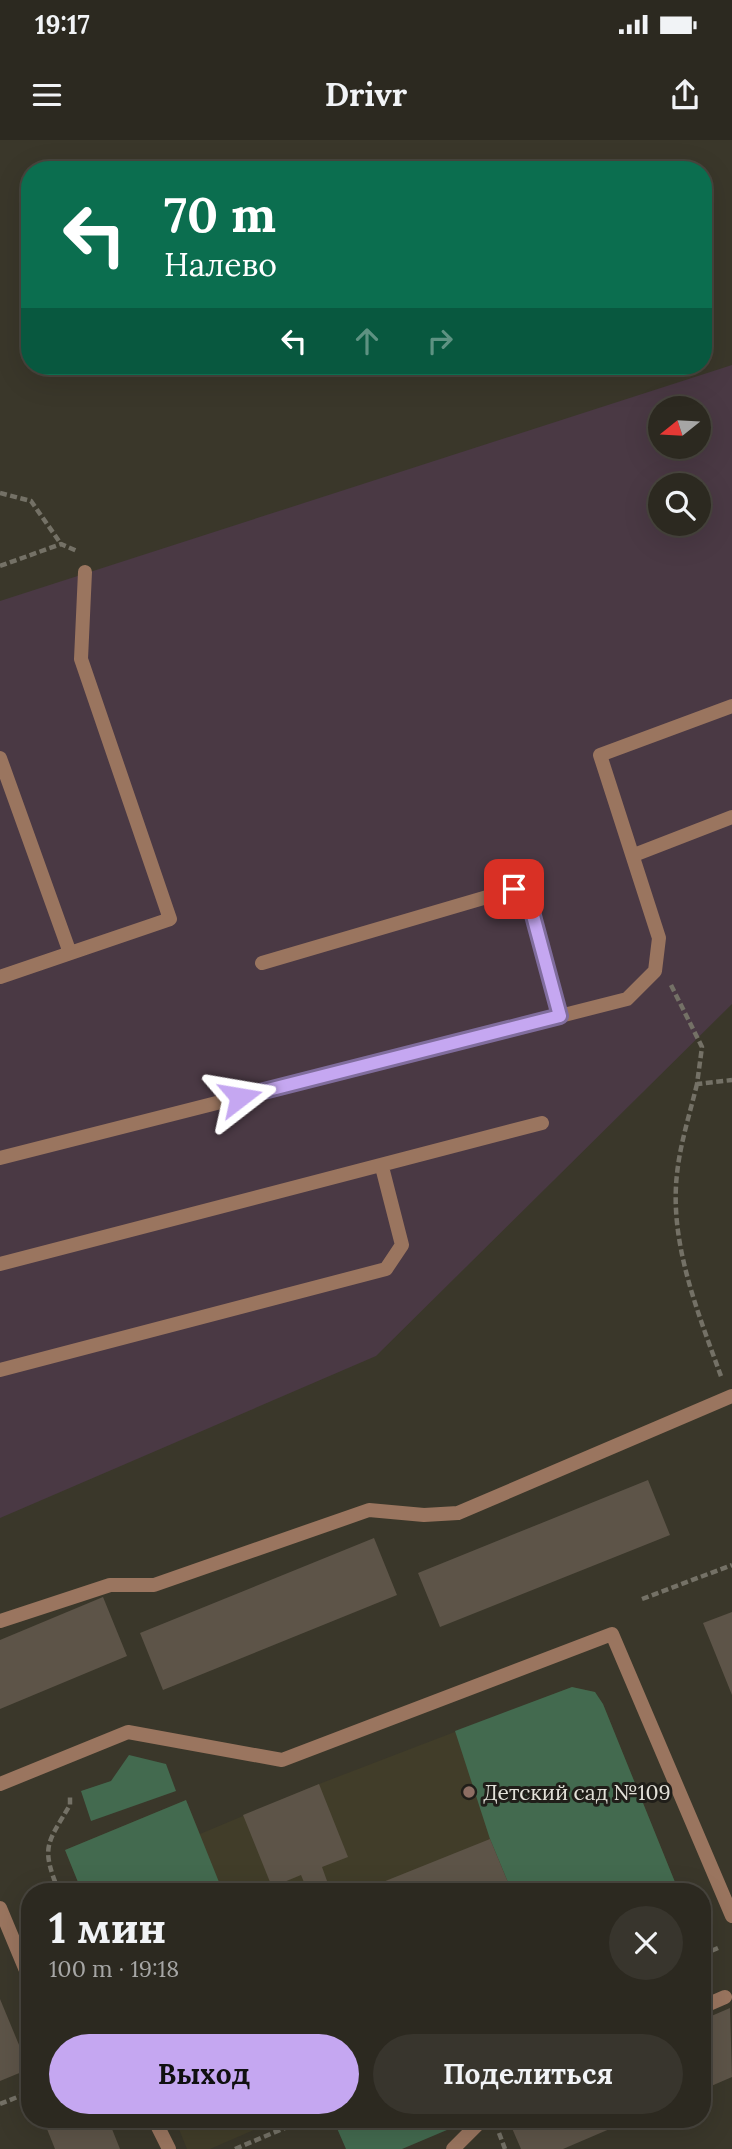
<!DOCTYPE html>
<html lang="ru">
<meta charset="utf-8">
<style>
:root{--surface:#2c2920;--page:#38352d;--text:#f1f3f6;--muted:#a6a6a5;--line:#48453e;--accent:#c5a7f1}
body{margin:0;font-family:Lora,serif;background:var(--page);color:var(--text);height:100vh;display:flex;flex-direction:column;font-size:26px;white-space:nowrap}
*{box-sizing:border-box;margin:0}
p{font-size:23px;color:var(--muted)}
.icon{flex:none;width:38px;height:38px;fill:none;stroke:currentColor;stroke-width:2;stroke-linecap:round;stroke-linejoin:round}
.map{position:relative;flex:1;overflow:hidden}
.drawer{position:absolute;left:21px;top:1743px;width:690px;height:245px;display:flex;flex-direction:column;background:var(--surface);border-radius:28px;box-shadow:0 7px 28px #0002,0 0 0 2px var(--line)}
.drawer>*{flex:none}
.guide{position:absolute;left:21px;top:21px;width:691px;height:214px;border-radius:28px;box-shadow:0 7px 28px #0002,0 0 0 2px var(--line);background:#0b6e4f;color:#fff;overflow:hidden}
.needle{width:46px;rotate:252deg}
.controls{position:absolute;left:648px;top:256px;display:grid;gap:14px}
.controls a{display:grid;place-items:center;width:63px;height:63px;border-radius:50%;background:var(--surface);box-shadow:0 7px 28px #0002,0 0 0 2px var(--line);font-size:35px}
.pin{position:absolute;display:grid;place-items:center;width:60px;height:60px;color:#fff;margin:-30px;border-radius:14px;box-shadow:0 4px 10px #0006}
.me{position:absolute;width:77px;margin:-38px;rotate:76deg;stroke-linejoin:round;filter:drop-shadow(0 0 5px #0008)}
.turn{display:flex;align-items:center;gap:24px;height:147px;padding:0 28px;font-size:32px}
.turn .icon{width:91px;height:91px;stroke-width:2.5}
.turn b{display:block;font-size:49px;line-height:60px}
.lanes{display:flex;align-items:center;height:66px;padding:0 28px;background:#0003;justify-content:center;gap:35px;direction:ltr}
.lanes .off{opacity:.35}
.round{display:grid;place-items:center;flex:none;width:74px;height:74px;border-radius:37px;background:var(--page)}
.headline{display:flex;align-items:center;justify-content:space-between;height:119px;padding:0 28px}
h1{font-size:42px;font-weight:700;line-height:52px}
.cta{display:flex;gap:14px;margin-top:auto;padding:14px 28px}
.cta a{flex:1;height:80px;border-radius:42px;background:var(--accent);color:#111;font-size:28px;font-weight:700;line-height:80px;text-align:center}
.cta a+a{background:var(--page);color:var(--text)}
.status{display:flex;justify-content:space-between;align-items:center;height:49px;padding:0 35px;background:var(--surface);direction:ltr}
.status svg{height:19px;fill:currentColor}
header{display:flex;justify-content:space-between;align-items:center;height:91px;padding:0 28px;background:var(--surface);font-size:32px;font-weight:700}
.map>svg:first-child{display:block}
.built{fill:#413d29}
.industrial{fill:#4a3944;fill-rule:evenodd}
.green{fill:#436a4f}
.building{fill:#5d5448}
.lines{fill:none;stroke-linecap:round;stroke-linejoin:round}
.path{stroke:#747166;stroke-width:4.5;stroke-dasharray:7 3.5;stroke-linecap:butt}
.service{stroke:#9a755f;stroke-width:14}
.route-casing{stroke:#806d9d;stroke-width:18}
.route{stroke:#c5a7f1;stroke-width:12}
.education-dot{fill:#8d6e63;stroke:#201e19;stroke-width:2.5}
.labels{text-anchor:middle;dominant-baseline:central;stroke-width:6;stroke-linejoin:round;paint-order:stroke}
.poi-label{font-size:21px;fill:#e3e1d9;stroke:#201e19;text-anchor:start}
</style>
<div class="status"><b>19:17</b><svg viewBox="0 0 49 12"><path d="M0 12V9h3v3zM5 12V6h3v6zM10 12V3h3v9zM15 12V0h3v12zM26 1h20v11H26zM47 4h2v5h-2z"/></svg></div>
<header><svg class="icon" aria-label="menu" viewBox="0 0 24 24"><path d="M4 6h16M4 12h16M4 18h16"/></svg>Drivr<svg class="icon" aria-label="share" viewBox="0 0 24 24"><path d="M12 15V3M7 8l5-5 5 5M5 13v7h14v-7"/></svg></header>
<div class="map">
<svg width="732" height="2009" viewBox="0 0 732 2009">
<rect width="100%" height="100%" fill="#3a372a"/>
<path class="built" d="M 572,1547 L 595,1552 L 603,1564 L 679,1752 L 82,1752 L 65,1710 L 186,1660 L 200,1694 L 319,1644 Z
M 175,1979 L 279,1979 L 210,2009 L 187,2009 Z"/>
<path class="industrial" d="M 732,225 L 732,864 L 376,1216 L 0,1378 L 0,461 ZM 660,268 L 698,268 L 698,306 L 660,306 ZM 660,345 L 698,345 L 698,383 L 660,383 Z"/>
<path class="green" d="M 572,1547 L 595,1552 L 603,1564 L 679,1752 L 512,1752 L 490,1699 L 455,1591 Z
M 129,1615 L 166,1624 L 176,1651 L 91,1681 L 81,1651 L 111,1641 Z
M 186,1660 L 223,1752 L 82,1752 L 65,1710 Z
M 333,1979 L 450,1979 L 454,1987 L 402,2009 L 346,2009 Z"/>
<path class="building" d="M 648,1340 L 670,1395 L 440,1487 L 418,1433 Z
M 374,1398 L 397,1455 L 163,1550 L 140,1493 Z
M 103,1457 L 127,1516 L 0,1569 L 0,1500 Z
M 732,1472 L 732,1555 L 703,1483 Z
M 319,1644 L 348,1717 L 322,1727 L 331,1752 L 308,1752 L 301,1735 L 272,1747 L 243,1675 Z
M 490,1699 L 512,1752 L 358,1752 Z
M 0,1859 L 29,1929 L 0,1941 Z
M 730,1868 L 732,1937 L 702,1950 L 702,1880 Z
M 43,1979 L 108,1979 L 120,2009 L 55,2009 Z
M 508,1979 L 633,1979 L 563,2009 L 521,2009 Z"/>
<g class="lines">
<path class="path" d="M 0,353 L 31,361 L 61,404
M 0,426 L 61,404 L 77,411
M 671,845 L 702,907 L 697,944 L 732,940
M 697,944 C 690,973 680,1004 677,1034 C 669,1104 699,1175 722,1239
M 642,1459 L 732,1425
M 59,1752 C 41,1707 46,1705 70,1665 L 70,1657
M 702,1815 L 718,1808
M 0,1964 L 30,1952
M 499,1993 L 505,2009
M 235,2009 L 306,1979"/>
<path class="service" d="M 0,618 L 70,813
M 634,715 L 732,677
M 262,823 L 514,749 L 528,757 L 560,876
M 0,837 L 170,779 L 81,519 L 85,432
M 0,1018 L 627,859 L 655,831 L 659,798 L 600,615 L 732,566
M 0,1124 L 542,983
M 0,1230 L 386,1129 L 402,1105 L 382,1027
M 0,1481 L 110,1445 L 154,1445 L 369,1370 L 424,1375 L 458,1373 L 732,1256
M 0,1644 L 128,1592 L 282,1620 L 612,1494 L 732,1776
M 0,1768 L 30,1840
M 702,1867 L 725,1857
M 154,1979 L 169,2009
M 453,2009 L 483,1979"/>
</g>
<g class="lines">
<g class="route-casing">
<path id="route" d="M 240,957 L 560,876 L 528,757 L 514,749"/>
</g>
<use href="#route" class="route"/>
</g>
<circle class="education-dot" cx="469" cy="1652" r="7"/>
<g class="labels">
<g class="poi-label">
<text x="483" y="1652">Детский сад №109</text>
</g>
</g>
</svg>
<div class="controls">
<a><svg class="needle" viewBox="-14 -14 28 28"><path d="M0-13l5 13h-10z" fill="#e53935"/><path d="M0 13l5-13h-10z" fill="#a6a6a5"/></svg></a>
<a><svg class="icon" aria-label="search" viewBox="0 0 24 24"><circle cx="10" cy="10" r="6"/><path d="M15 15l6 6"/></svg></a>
</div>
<div class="pin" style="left:514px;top:749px;background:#d93025"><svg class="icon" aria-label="arrive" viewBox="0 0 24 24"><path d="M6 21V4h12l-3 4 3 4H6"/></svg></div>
<svg class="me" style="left:240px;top:957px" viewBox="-20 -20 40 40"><path d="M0-17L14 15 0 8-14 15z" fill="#c5a7f1" stroke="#fff" stroke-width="4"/></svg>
<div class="guide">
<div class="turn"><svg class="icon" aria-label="left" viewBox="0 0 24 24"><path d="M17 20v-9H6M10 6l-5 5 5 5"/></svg><div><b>70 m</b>Налево</div></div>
<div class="lanes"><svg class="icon" aria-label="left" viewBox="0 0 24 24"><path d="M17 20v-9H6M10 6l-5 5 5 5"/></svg><svg class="icon off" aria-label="ahead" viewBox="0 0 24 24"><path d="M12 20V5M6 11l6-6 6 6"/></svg><svg class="icon off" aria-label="right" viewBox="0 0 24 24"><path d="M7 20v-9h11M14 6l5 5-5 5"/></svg></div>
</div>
<section class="drawer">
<div class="headline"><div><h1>1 мин</h1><p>100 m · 19:18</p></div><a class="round"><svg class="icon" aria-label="close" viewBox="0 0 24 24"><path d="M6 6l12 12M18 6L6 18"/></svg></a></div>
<div class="cta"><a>Выход</a><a>Поделиться</a></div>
</section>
</div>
